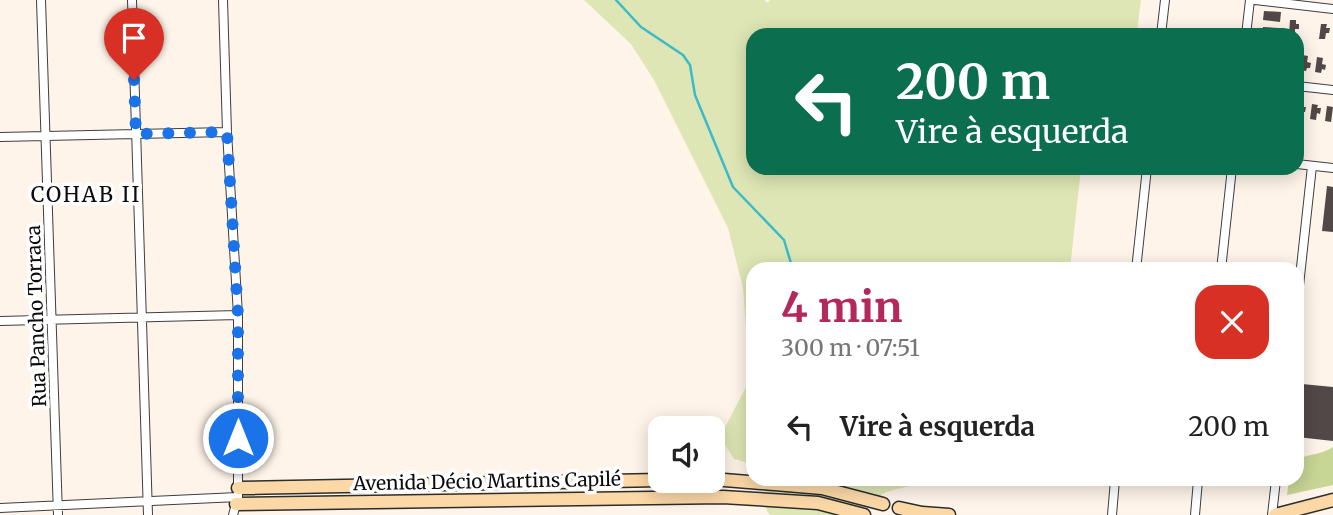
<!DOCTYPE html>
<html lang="pt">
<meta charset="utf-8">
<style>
:root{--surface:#fff;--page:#f2f2f2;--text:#222;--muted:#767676;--accent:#b4295b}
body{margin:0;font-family:Merriweather,serif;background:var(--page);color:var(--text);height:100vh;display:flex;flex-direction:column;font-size:26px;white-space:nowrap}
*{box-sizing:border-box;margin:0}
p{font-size:23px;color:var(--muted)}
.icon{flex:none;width:38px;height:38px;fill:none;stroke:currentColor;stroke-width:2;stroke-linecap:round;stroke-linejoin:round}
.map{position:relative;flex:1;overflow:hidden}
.details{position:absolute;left:746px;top:262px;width:558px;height:224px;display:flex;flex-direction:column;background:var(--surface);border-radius:21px;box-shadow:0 4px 18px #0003}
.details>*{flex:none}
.top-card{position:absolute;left:746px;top:28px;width:558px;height:147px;border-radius:21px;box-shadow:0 4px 18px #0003;background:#0b6e4f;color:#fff;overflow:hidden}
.controls{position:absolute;left:648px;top:416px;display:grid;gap:14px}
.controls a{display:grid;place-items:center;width:77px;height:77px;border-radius:14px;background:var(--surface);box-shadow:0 4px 18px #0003;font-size:35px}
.pin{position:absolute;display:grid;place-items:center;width:60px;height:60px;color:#fff;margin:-72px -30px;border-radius:50% 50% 50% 0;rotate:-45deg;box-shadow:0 0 7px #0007}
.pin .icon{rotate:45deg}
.me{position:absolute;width:77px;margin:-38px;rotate:0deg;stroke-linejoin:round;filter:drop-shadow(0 0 5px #0008)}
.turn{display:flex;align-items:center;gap:24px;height:147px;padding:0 35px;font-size:32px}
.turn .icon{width:91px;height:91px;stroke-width:2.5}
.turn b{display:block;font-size:49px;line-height:60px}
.round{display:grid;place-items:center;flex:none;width:74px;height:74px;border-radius:21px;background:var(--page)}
.overview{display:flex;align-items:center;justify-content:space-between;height:119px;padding:0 35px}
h1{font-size:42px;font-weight:700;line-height:52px;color:var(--accent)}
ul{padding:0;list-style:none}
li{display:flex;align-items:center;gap:21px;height:91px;padding:0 35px}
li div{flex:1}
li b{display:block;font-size:26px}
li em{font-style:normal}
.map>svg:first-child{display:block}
.green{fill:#dee6b5}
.forest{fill:#c7d695}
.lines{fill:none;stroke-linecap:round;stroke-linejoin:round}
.stream{stroke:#3abbc7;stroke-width:2.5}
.building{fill:#534848}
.street-casing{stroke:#3e3e3e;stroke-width:10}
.secondary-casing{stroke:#2d2d2d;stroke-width:15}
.street{stroke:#fff;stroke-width:8}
.secondary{stroke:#fcd8a7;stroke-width:12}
.route{stroke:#1a73e8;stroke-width:12;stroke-dasharray:0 21.6}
.labels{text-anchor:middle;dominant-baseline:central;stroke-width:7;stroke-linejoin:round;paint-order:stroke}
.street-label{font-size:19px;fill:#0b0b0b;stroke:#fff}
.neighbourhood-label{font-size:21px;letter-spacing:2px;fill:#0b0b0b;stroke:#fff}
</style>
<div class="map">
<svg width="1333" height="515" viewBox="0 0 1333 515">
<rect width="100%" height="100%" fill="#fef4e9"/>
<path class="green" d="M 584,0 L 764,0 L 768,3 L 770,0 L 1141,0 L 1137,30 L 1134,35 L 752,35 L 752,168 L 1081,168 L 1070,269 L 752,270 L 752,464 L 734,459 L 720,437 L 746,387 L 747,341 L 743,288 L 728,228 L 654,80 L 631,44 Z
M 762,480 L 933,480 L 886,492 L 856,511 L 857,515 L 770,515 L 767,511 Z"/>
<path class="forest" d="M 1333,447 L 1333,485 L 1287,495 L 1289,480 L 1297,480 L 1297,459 C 1308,455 1325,453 1333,447 Z"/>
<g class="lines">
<path class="stream" d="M 616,0 L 641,27 L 683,55 L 690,65 L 695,95 L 733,187 L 784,240 L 793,270
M 833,480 L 834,487"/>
</g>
<path class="building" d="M 1264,11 L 1281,12 L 1280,22 L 1263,20 Z
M 1290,20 L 1296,20 L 1296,24 L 1299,24 L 1299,29 L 1295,29 L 1295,35 L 1289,35 Z
M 1321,24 L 1327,24 L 1326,28 L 1330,28 L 1329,33 L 1326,33 L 1325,39 L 1319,39 Z
M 1263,27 L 1279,28 L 1279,35 L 1262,35 Z
M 1302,55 L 1308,56 L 1307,62 L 1311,63 L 1310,68 L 1307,68 L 1306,71 L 1300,70 Z
M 1317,57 L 1323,58 L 1322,64 L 1326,65 L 1325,70 L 1322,69 L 1321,73 L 1315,72 Z
M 1297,102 L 1303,103 L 1302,107 L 1306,107 L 1305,112 L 1302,112 L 1301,118 L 1297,118 Z
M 1312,104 L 1318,105 L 1317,108 L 1321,108 L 1320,114 L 1317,113 L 1316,120 L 1310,119 Z
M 1327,106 L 1333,107 L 1331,122 L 1325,121 Z
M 1327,186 L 1333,187 L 1333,232 L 1322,231 Z
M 1302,384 L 1333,387 L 1333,441 L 1297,437 Z"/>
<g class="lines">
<g class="street-casing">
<path id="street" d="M 41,0 L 58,515
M 132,0 L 148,515
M 223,0 L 227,132 L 238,315 L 238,497 L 233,515
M 1255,0 L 1333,9
M 1161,35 L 1165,0
M 1246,35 L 1250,0
M 1297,86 L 1333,90
M 0,137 L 227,132
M 1297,164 L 1333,168
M 1136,270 L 1147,168
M 1221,270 L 1232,168
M 1297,304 L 1312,166
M 0,321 L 238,315
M 0,508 L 238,497
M 1112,515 L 1115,480
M 1195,515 L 1198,480
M 1272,515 L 1276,480"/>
</g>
<g class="secondary-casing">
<path id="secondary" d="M 712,479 L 822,488 L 883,504
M 238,488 L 660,480
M 236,504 L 723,497 L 818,503 L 864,515
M 899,508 L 922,513 L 949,515
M 1275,515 L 1333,500"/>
</g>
<use href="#street" class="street"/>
<use href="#secondary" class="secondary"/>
</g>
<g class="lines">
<path class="route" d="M 134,80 L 136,134 L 227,132 L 238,315 L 238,438"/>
</g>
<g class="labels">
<g class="street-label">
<text transform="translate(36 316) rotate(-92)">Rua Pancho Torraca</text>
<text transform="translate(487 481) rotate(-1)">Avenida Décio Martins Capilé</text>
</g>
<g class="neighbourhood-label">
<text x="86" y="194">COHAB II</text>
</g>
</g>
</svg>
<div class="controls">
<a><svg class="icon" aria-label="sound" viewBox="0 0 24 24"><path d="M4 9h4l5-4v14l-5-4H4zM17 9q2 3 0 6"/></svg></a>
</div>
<div class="pin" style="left:134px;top:80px;background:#d93025"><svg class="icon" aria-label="arrive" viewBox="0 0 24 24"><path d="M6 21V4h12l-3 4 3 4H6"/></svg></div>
<svg class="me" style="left:238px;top:438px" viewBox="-20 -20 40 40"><circle r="17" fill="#1a73e8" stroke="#fff" stroke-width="3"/><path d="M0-11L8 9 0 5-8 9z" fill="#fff"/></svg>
<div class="top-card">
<div class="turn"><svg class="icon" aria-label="left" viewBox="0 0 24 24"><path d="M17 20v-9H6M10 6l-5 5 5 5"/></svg><div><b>200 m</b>Vire à esquerda</div></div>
</div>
<section class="details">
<div class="overview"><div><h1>4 min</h1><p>300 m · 07:51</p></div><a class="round" style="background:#d93025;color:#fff"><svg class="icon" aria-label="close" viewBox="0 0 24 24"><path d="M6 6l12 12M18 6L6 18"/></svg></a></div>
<ul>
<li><svg class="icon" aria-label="left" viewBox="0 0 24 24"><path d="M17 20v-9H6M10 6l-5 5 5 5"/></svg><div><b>Vire à esquerda</b></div><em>200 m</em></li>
</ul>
</section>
</div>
